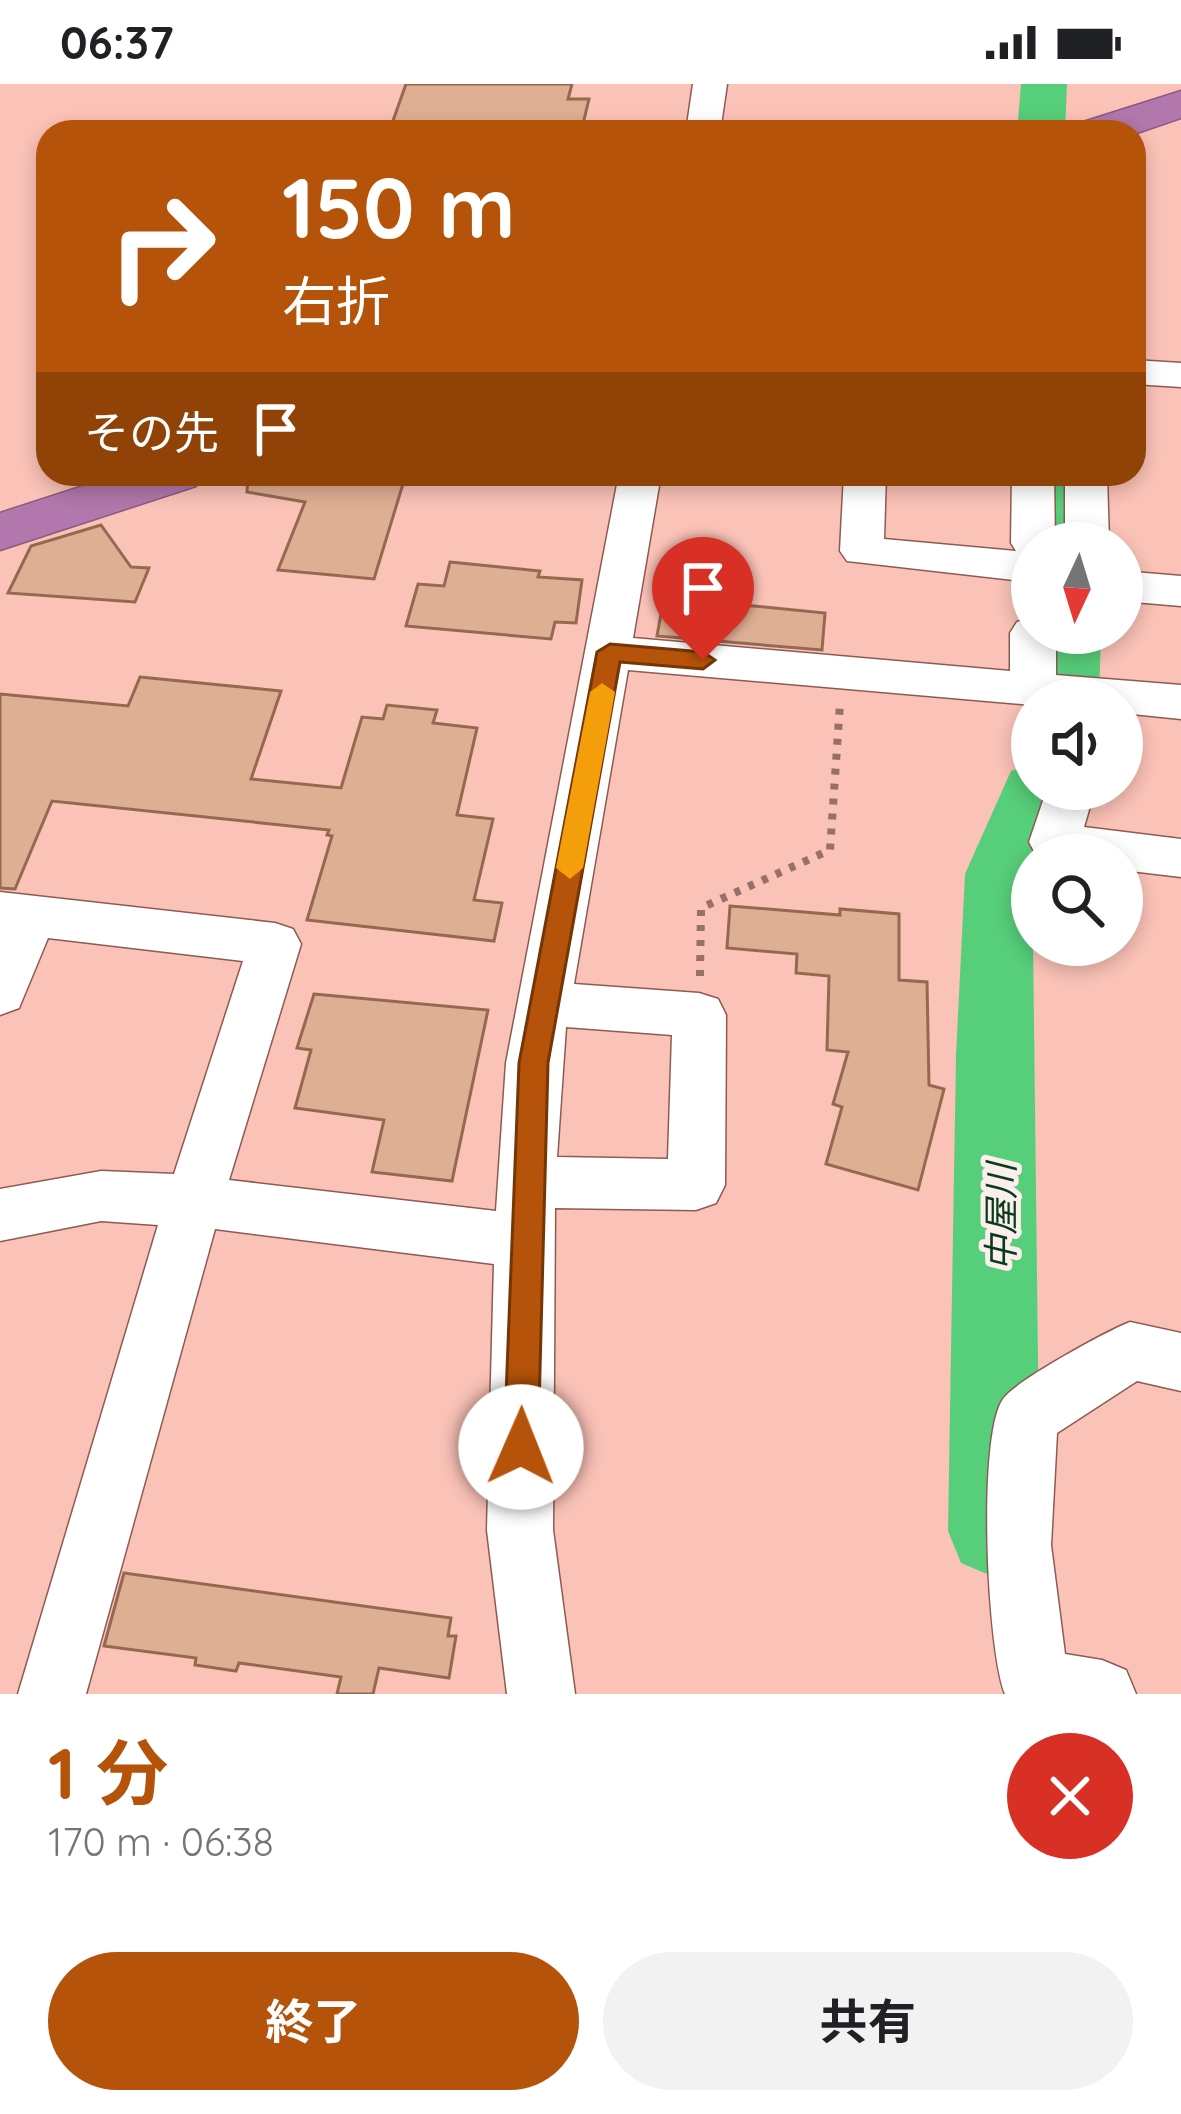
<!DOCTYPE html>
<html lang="ja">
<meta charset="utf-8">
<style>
:root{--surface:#fff;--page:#f2f2f2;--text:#202124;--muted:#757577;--accent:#b45309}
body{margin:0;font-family:Quicksand,"Noto Sans JP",sans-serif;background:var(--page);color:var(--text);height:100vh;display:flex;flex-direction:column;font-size:45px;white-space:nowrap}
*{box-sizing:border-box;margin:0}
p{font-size:39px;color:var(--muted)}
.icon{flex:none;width:66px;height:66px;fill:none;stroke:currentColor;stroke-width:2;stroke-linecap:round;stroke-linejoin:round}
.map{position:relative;height:1610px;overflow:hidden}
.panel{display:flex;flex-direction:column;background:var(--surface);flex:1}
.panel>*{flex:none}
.banner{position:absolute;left:36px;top:36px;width:1110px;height:366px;border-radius:36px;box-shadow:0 6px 18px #0003;background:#b45309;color:#fff;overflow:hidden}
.needle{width:78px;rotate:184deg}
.fabs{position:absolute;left:1011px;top:438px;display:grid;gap:24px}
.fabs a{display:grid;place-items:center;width:132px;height:132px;border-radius:50%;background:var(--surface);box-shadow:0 6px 18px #0003;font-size:60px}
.pin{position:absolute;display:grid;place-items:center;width:102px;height:102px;color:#fff;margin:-123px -51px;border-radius:50% 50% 50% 0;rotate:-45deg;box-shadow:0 0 12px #0007}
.pin .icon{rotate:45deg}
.me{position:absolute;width:132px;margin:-66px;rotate:1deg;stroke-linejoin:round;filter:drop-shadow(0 0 9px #0008)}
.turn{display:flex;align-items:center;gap:42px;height:252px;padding:0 48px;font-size:54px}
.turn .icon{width:156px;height:156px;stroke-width:2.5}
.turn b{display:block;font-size:84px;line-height:102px}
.then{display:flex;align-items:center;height:114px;padding:0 48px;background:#0003;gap:24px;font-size:45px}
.round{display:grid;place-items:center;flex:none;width:126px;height:126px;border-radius:63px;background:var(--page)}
.summary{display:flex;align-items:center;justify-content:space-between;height:204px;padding:0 48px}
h1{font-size:72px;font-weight:700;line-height:90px;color:var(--accent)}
.primary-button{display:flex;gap:24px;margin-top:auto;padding:24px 48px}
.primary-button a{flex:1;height:138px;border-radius:72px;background:var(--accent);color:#fff;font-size:48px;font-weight:700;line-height:138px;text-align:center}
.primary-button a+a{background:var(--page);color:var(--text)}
.status{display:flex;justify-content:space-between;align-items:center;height:84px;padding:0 60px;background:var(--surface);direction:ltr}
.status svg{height:33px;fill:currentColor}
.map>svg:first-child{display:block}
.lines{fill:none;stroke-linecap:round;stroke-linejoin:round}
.river{fill:#57ce7a;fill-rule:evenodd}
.building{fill:#dfaf94;stroke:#956950;stroke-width:3}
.minor-casing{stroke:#8d5b52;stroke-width:3}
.highway-casing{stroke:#8a5c7d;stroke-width:3}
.path{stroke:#967069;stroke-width:8;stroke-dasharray:6 9;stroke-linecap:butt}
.minor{fill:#fff;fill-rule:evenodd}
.highway{fill:#b277ac;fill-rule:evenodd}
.route{fill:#b45309;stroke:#753606;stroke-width:3}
.slow{fill:#f59e0b}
.labels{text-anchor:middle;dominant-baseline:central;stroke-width:10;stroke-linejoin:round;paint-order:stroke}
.water-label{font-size:36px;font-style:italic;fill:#093b1b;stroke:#fbefed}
</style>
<div class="status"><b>06:37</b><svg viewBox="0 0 49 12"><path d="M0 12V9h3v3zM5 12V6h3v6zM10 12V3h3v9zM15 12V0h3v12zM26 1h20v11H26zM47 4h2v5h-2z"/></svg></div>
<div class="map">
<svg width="1181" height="1610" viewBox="0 0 1181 1610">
<rect width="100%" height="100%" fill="#fbc2b7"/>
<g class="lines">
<path class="river" d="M 1021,0 L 1067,0 L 1065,48 L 1017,48 Z
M 1034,390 L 1094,390 L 1097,459 L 1035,459 Z
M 1037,549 L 1101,549 L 1099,615 L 1033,615 Z
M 1032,680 L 1032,705 L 1069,705 L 1044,771 L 1032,771 L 1040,1447 L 1027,1479 L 994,1493 L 961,1479 L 948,1447 L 956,972 L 965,790 L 1011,687 Z"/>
</g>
<path class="building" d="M 406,0 L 572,0 L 568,15 L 589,15 L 581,48 L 389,48 Z
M 248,390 L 406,390 L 374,495 L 278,486 L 305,418 L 247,408 Z
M 101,441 L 131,483 L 149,484 L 135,518 L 8,509 L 31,462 Z
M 450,478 L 540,487 L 538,493 L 582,496 L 576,539 L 555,538 L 551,555 L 406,542 L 418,500 L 444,502 Z
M 664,513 L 825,529 L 822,566 L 657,552 Z
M 140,593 L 281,607 L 251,695 L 341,704 L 362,633 L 383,635 L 387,621 L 437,626 L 433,639 L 477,644 L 457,731 L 493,735 L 474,816 L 502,819 L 494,857 L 307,836 L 332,752 L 327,751 L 329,746 L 52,717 L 15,805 L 0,804 L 0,610 L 128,622 Z
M 730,822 L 840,831 L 840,825 L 899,830 L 899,896 L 927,898 L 929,1001 L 944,1005 L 918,1106 L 826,1080 L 842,1023 L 833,1020 L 848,968 L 827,966 L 829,892 L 796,889 L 797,870 L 727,864 Z
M 314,910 L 488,926 L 452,1097 L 372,1088 L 384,1036 L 295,1024 L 311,966 L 297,964 Z
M 124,1489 L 451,1534 L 448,1552 L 456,1552 L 449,1594 L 379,1584 L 373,1610 L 337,1610 L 341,1593 L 239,1579 L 236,1587 L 195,1581 L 196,1574 L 104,1562 Z"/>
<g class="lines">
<g class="minor-casing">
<path id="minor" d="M 693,0 L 727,0 L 720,48 L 686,48 Z
M 1134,276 L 1181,279 L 1181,303 L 1134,300 Z
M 619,390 L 661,390 L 633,554 L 1010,587 L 1010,549 L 1017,538 L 1032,534 L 1032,549 L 1056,549 L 1056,591 L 1181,601 L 1181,635 L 1122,629 L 1122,615 L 1032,615 L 1032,621 L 628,586 L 574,900 L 699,909 L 718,915 L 726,931 L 725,1101 L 716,1119 L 696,1126 L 555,1124 L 553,1446 L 575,1610 L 507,1610 L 487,1446 L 494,1180 L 215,1145 L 86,1610 L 18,1610 L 158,1141 L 101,1137 L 0,1157 L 0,1105 L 101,1087 L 174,1090 L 243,877 L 48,854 L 19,924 L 0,931 L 0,808 L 275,839 L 293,845 L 301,860 L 229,1096 L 496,1127 L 506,979 ZM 566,943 L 672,951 L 668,1075 L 557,1073 Z
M 844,390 L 886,390 L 884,455 L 1016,467 L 1011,459 L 1012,390 L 1054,390 L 1055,459 L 1032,459 L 1032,498 L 847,477 L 840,467 Z
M 1065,390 L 1107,390 L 1109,459 L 1065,459 Z
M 1122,487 L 1181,492 L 1181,522 L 1122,517 Z
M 1047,705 L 1095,705 L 1084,743 L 1181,755 L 1181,793 L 1122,786 L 1122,771 L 1036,771 L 1029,758 Z
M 1130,1238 L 1181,1249 L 1181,1307 L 1137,1297 L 1057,1349 L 1051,1461 L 1065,1570 L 1102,1576 L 1126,1586 L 1136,1610 L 1005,1610 C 987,1566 977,1352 1003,1315 C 1015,1297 1107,1247 1130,1238 Z"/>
</g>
<g class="highway-casing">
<path id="highway" d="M 1181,7 L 1181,34 L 1134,50 L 1074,48 L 1080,39 Z
M 120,390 L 204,390 L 196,402 L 0,466 L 0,429 Z"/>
</g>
<path class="path" d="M 700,892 L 701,824 L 830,766 L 840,620"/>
<use href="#minor" class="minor"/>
<use href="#highway" class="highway"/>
</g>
<path class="route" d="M 610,560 L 703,568 L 715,576 L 703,585 L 620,578 L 548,979 L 538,1363 L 533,1375 L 521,1380 L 509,1375 L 504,1363 L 519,979 L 597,568 Z"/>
<path class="slow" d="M 602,599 L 615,608 L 583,784 L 570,795 L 556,784 L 590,608 Z"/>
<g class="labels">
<g class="water-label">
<text transform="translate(1000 1133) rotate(-90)">中屋川</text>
</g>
</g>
</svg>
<div class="fabs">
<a><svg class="needle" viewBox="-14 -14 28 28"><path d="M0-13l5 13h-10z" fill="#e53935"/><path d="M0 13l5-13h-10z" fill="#757577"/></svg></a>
<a><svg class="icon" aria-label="sound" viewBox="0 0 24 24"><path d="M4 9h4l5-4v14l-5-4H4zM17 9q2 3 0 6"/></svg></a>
<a><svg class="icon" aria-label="search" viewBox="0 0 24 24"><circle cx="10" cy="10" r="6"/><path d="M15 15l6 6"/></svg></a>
</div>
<div class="pin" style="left:703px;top:576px;background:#d93025"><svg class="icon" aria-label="arrive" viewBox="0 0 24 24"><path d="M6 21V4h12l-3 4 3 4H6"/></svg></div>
<svg class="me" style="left:521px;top:1363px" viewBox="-20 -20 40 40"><circle r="19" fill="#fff"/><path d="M0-13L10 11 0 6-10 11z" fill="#b45309"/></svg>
<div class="banner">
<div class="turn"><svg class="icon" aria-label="right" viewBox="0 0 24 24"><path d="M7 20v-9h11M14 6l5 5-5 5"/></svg><div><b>150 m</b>右折</div></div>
<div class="then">その先<svg class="icon" aria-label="arrive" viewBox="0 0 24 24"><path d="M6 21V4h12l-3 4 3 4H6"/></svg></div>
</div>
</div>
<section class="panel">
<div class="summary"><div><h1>1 分</h1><p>170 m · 06:38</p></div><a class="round" style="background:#d93025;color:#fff"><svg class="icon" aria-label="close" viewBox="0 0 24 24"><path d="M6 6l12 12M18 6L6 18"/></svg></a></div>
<div class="primary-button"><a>終了</a><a>共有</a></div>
</section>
